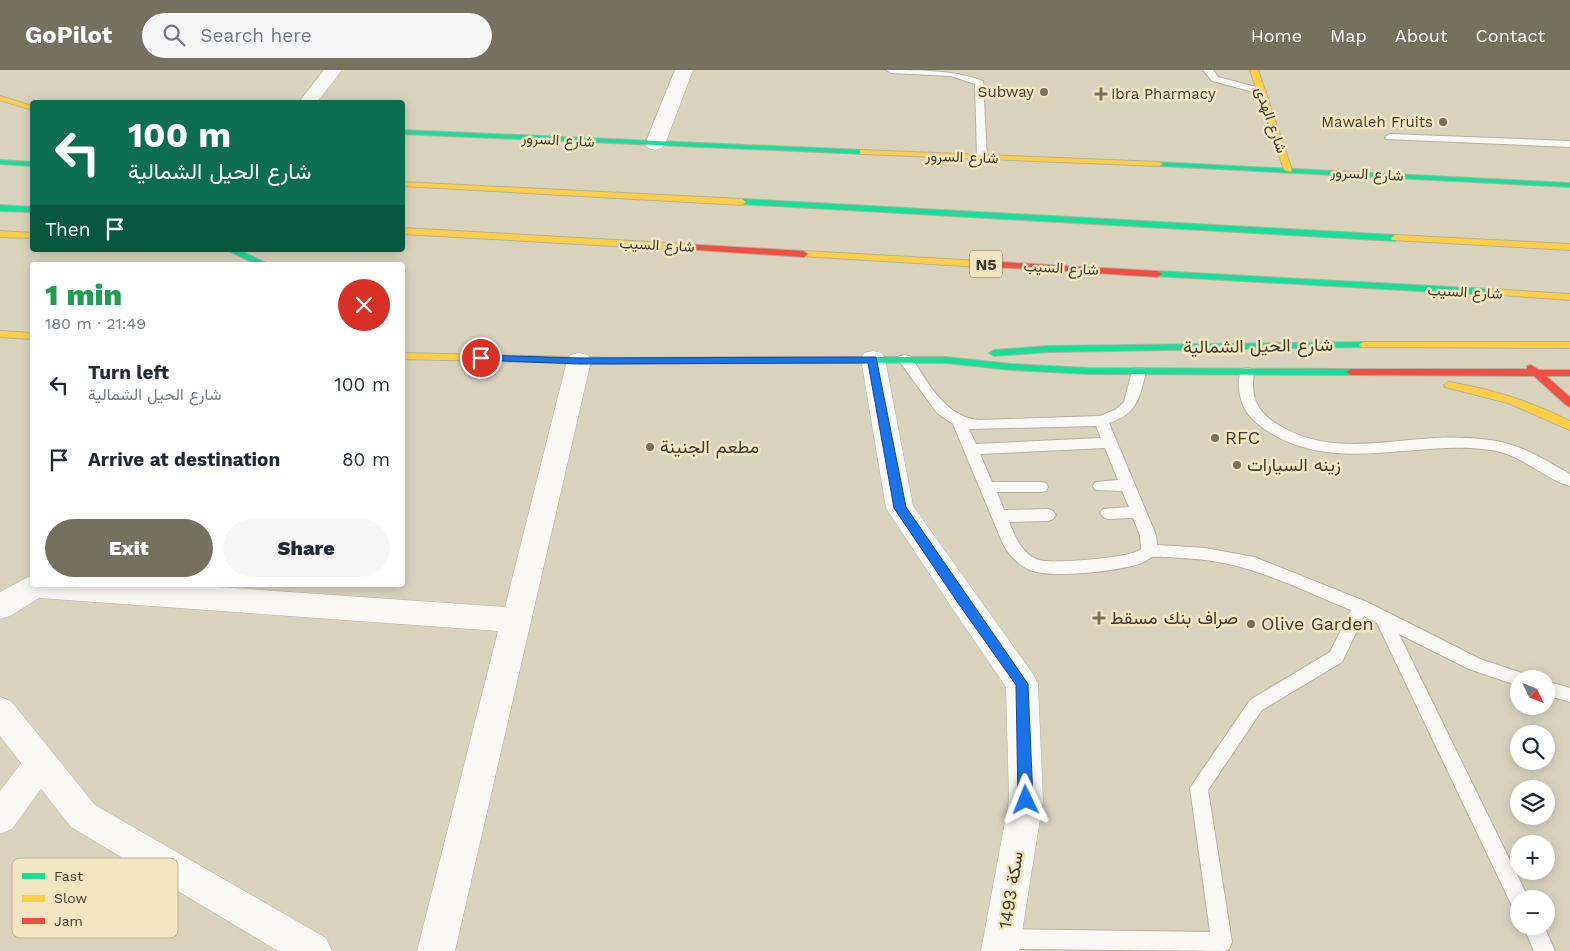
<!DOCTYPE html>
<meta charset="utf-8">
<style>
:root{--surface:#fff;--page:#f6f6f7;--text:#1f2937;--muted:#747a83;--accent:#76705f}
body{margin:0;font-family:"Work Sans",Vazirmatn,sans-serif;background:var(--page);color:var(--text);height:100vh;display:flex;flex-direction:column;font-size:19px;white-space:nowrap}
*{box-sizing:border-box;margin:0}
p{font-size:16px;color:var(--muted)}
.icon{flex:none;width:28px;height:28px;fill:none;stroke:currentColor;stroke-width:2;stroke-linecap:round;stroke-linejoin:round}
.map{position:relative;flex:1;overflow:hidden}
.drawer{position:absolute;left:30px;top:192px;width:375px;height:325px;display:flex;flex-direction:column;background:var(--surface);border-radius:5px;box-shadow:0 2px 12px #0003}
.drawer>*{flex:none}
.guide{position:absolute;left:30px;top:30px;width:375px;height:152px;border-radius:5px;box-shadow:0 2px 12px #0003;background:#0b6e4f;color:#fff;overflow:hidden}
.needle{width:32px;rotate:133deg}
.buttons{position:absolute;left:1510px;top:600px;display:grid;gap:10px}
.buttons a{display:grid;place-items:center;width:45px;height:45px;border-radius:50%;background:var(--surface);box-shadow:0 2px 12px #0003;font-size:25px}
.pin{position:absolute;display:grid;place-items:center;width:42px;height:42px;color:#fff;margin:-21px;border:2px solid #fff;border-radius:50%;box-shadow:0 1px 5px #0007}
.me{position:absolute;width:55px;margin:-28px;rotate:358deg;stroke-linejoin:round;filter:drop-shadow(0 0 4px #0008)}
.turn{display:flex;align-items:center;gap:18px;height:105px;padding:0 15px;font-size:22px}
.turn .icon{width:65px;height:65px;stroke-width:2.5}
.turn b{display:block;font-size:35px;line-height:42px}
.then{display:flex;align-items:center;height:48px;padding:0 15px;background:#0003;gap:10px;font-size:19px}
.round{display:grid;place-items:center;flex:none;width:52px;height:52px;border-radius:26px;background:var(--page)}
.head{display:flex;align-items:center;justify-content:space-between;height:85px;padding:0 15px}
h1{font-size:30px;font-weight:800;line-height:38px;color:#1e9e55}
.action{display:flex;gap:10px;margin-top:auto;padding:10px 15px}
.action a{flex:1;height:58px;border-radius:30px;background:var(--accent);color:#fff;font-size:20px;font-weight:800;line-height:58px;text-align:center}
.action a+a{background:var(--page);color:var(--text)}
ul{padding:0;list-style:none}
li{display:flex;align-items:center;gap:15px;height:75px;padding:0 15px}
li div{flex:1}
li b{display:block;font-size:19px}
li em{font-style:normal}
header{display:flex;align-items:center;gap:30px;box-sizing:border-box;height:70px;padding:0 25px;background:var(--accent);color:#fff}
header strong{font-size:24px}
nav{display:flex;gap:28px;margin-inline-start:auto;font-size:18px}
.search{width:350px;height:45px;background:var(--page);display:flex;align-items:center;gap:12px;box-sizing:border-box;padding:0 18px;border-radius:28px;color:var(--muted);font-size:19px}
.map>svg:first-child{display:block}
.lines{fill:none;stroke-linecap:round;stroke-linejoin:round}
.lane-casing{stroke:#b5b09f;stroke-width:2}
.street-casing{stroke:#b5b09f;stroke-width:1}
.fast-casing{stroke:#b5b09f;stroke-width:2}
.slow-casing{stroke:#b5b09f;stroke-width:2}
.jam-casing{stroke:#b5b09f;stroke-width:2}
.lane{fill:#f9f8f5;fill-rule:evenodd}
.street{fill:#f9f8f5;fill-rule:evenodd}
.fast{fill:#16e098;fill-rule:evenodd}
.slow{fill:#ffcf43;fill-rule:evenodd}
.jam{fill:#f24e42;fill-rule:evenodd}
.route{fill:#1a73e8;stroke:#114b97}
.poi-dot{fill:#76705f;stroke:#f1e6c0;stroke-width:2}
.labels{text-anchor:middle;stroke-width:5;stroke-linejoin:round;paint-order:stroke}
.far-poi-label{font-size:15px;fill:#403b2c;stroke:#f1e6c0;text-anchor:end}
.far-street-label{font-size:15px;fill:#403b2c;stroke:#f1e6c0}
.shield{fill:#f1e6c0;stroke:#756e58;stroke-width:1}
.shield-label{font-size:16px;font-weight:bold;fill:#403b2c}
.street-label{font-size:18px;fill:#403b2c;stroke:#f1e6c0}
.poi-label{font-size:18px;fill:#403b2c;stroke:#f1e6c0;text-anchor:start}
.key{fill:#f1e6c0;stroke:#bcb394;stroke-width:1}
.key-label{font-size:14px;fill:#403b2c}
</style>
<header>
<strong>GoPilot</strong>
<div class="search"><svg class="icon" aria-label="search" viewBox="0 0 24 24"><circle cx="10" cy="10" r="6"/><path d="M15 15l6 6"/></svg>Search here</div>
<nav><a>Home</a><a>Map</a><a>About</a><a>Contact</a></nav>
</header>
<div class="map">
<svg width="1570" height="881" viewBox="0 0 1570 881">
<rect width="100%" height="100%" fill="#d9d3be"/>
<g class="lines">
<defs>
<path id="lane" d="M 886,0 C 918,0 955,0 983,11 L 987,88 L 986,90 L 978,90 L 977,88 L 975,14 L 951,6 L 891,3 Z
M 1203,0 L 1213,0 L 1218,7 L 1264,19 L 1266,21 L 1261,24 L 1212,11 Z
M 1390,64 L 1570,71 L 1570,77 L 1386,69 L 1385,67 Z
M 905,285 L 910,286 C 928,311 944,347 979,350 L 1100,346 L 1115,340 L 1124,332 L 1132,301 L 1134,298 L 1144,298 L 1146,301 C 1140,328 1137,344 1109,353 L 1156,465 L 1157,475 L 1205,478 L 1254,487 L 1367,532 L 1480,589 L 1525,604 L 1527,609 L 1519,609 L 1519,616 L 1469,599 L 1399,564 L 1529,829 L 1519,829 L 1519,839 L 1512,836 L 1377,553 L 1364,546 L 1342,592 L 1262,640 L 1208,720 L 1232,872 L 1229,879 L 1225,881 L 1004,879 L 997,876 L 994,869 L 997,862 L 1004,859 L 1210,862 L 1190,718 L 1250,630 L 1330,582 L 1351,540 C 1304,521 1257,496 1205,490 C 1198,489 1156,486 1152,487 C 1148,489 1144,493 1139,494 C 1116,501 1052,509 1030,500 C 1018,495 1009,485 1003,474 L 953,354 L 937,343 L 900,292 L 898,289 L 900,286 ZM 1096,356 L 1101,368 L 976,374 L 969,359 ZM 1105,378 L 1118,410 L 1095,412 L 1093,416 L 1095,420 L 1122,421 L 1129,437 L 1103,439 L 1100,443 L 1103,447 L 1108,449 L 1133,448 L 1140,465 L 1141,479 C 1133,488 1052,494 1039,490 C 1022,485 1015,466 1009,452 L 1048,451 L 1053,449 L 1056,445 L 1053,441 L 1048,439 L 1004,440 L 997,422 L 1041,422 L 1046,421 L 1048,417 L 1046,413 L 1041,412 L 992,412 L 980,384 Z
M 1247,298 L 1252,299 L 1254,302 C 1250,327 1257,343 1280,356 C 1330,385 1381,371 1436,368 C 1454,367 1472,368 1490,370 C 1519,373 1545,390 1570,404 L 1570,416 C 1542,408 1521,384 1491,380 C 1418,369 1340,404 1272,364 C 1261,357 1251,350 1245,339 C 1239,328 1236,310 1242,299 Z
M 1546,611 L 1570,618 L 1570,632 L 1546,625 Z
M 1523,856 L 1544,856 L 1555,881 L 1534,881 Z"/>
<path id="street" d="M 324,0 L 342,0 L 317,32 L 299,32 Z
M 675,0 L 693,0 L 665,74 L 662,78 L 655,80 L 648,78 L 645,74 Z
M 873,281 L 882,283 L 885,289 L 913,436 L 1033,604 L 1038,614 L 1043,730 L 1019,881 L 981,881 L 1009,730 L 1006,617 L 952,538 L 886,438 L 861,289 L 864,283 Z
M 579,283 L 588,285 L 591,291 L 455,881 L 417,881 L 498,561 L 39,528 L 10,546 L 0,549 L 0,522 L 32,505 L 32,515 L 190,515 L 505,537 L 567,291 L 570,285 Z
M 0,627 L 11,631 L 95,735 L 326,868 L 332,881 L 278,881 L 71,757 L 41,719 L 12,759 L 0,764 L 0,721 L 21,693 L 0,666 Z"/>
<path id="fast" d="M 402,60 L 863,80 L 867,82 L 863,84 L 402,64 Z
M 0,90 L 32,92 L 32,96 L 0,94 Z
M 1156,92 L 1570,113 L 1570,117 L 1159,96 L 1156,96 Z
M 742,129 L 1395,165 L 1399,168 L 1395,171 L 739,134 L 739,130 Z
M 0,135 L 32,137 L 32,142 L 0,141 Z
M 227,180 L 239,180 L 270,195 L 258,195 Z
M 1157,201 L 1489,219 L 1494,222 L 1489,225 L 1154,206 L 1154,202 Z
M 1364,272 L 1367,273 L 1369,275 L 1367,277 L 1049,282 L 994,286 L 989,283 L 994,280 L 1049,276 Z
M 778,287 L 946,287 L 1011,294 L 1088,298 L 1351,299 L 1356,302 L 1351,305 L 1088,304 L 1011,300 L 946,293 L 775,292 L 773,290 L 775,288 Z"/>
<path id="slow" d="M 1250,0 L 1258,0 L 1292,100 L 1291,102 L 1284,100 Z
M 0,26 L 32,36 L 32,40 L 0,30 Z
M 860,80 L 1159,92 L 1163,94 L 1159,96 L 863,84 L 860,84 Z
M 402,112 L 742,129 L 746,132 L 742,135 L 402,116 Z
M 402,158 L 685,174 L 689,177 L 685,180 L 402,164 Z
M 0,161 L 32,163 L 32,168 L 0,167 Z
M 1395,165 L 1570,174 L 1570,180 L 1392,170 L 1391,168 Z
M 804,181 L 981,191 L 985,194 L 981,197 L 801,186 L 800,184 Z
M 1489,219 L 1570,224 L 1570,230 L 1486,224 L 1486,220 Z
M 0,261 L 32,263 L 32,269 L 0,267 Z
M 1364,272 L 1570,272 L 1570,278 L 1361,277 L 1359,275 L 1361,273 Z
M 402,283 L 622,288 L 627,291 L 622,294 L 402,289 Z
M 1449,312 C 1491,319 1532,332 1570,351 L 1570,360 L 1508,333 L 1445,317 L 1444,315 Z"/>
<path id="jam" d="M 685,174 L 804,181 L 808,184 L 804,187 L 682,179 L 681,177 Z
M 981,191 L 1157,201 L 1162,204 L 1157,207 L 978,196 L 977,194 Z
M 778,287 L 781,288 L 783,290 L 781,292 L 622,294 L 617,291 L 622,288 Z
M 1531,295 L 1539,300 L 1570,300 L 1570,306 L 1546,306 L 1570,327 L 1570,337 L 1566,335 L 1534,306 L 1351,305 L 1346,302 L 1351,299 L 1527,299 L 1527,296 Z"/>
</defs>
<!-- lane casing -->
<use href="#lane" class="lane-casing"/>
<!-- street casing -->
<use href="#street" class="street-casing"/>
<!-- fast casing -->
<use href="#fast" class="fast-casing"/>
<!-- slow casing -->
<use href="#slow" class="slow-casing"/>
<!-- jam casing -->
<use href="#jam" class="jam-casing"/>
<!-- lane -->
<use href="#lane" class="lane"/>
<!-- street -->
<use href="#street" class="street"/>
<!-- fast -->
<use href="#fast" class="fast"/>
<!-- slow -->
<use href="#slow" class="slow"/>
<!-- jam -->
<use href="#jam" class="jam"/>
</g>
<!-- route -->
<path class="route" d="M 481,285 L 579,288 L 876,287 L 906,437 L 1028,614 L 1033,730 L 1030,735 L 1026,737 L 1021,735 L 1018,730 L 1016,615 L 958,533 L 894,438 L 868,293 L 579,294 L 477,290 L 477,286 Z"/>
<!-- markers -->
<g class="poi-dot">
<circle cx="1044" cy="22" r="5"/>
<path d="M1098.5 16.5h5v5h5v5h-5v5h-5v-5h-5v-5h5z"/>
<circle cx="1443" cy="52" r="5"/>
<circle cx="1215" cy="368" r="5"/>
<circle cx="650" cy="377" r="5"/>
<circle cx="1237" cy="395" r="5"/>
<path d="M1096.5 540.5h5v5h5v5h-5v5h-5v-5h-5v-5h5z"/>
<circle cx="1251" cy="554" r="5"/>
</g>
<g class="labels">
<!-- far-poi labels -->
<g class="far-poi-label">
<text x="1034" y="27">Subway</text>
<text x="1111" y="29" text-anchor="start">Ibra Pharmacy</text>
<text x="1433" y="57">Mawaleh Fruits</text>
</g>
<!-- far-street labels -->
<g class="far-street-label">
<text transform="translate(1271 50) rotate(71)" y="5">شارع الهدى</text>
<text transform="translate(558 70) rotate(3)" y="5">شارع السرور</text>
<text transform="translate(962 87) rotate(2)" y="5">شارع السرور</text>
<text transform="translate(1367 104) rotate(3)" y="5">شارع السرور</text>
<text transform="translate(657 175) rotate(3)" y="5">شارع السيب</text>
<text transform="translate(1061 198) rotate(3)" y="5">شارع السيب</text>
<text transform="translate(1465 222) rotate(3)" y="5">شارع السيب</text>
</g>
<!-- shield labels -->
<rect class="shield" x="970" y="180.5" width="32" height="27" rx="4"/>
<g class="shield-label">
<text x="986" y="200">N5</text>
</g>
<!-- street labels -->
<g class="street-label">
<text transform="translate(1258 276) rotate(-1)" y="6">شارع الحيل الشمالية</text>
<text transform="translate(1011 820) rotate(-81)" y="6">سكة 1493</text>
</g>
<!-- poi labels -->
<g class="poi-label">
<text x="1225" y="374">RFC</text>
<text x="660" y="383">مطعم الجنينة</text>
<text x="1247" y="401">زينه السيارات</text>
<text x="1110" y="554">صراف بنك مسقط</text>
<text x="1261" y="560">Olive Garden</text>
</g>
</g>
<!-- legend -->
<rect x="12" y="788" width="166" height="80" rx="8" class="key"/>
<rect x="22" y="803" width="23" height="6" fill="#16e098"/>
<rect x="22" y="825" width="23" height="7" fill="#ffcf43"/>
<rect x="22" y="848" width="23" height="6" fill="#f24e42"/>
<g class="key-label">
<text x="54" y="811">Fast</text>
<text x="54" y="833">Slow</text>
<text x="54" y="856">Jam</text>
</g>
</svg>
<div class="buttons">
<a><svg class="needle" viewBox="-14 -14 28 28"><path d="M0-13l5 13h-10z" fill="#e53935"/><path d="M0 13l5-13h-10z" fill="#747a83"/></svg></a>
<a><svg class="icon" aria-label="search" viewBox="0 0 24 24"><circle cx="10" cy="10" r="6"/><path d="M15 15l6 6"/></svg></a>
<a><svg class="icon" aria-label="layers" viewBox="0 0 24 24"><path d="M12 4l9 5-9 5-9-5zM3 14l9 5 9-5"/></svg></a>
<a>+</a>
<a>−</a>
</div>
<div class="pin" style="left:481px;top:288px;background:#d93025"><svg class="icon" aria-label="arrive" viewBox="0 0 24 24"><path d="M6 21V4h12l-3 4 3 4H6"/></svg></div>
<svg class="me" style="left:1026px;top:730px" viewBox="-20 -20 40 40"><path d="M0-17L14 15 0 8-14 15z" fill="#1a73e8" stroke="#fff" stroke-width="4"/></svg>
<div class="guide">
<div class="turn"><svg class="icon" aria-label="left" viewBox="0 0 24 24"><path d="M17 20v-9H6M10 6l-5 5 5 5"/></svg><div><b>100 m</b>شارع الحيل الشمالية</div></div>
<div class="then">Then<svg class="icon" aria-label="arrive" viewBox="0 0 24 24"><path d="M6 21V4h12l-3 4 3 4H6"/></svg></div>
</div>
<section class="drawer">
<div class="head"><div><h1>1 min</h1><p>180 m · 21:49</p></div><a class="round" style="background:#d93025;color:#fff"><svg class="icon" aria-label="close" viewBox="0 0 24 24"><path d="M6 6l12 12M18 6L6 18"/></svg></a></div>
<ul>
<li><svg class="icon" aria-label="left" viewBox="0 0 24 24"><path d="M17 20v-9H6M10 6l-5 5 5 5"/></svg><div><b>Turn left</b><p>شارع الحيل الشمالية</p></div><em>100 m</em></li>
<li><svg class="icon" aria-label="arrive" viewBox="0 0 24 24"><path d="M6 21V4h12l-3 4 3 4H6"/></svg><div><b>Arrive at destination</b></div><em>80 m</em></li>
</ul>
<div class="action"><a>Exit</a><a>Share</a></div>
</section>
</div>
